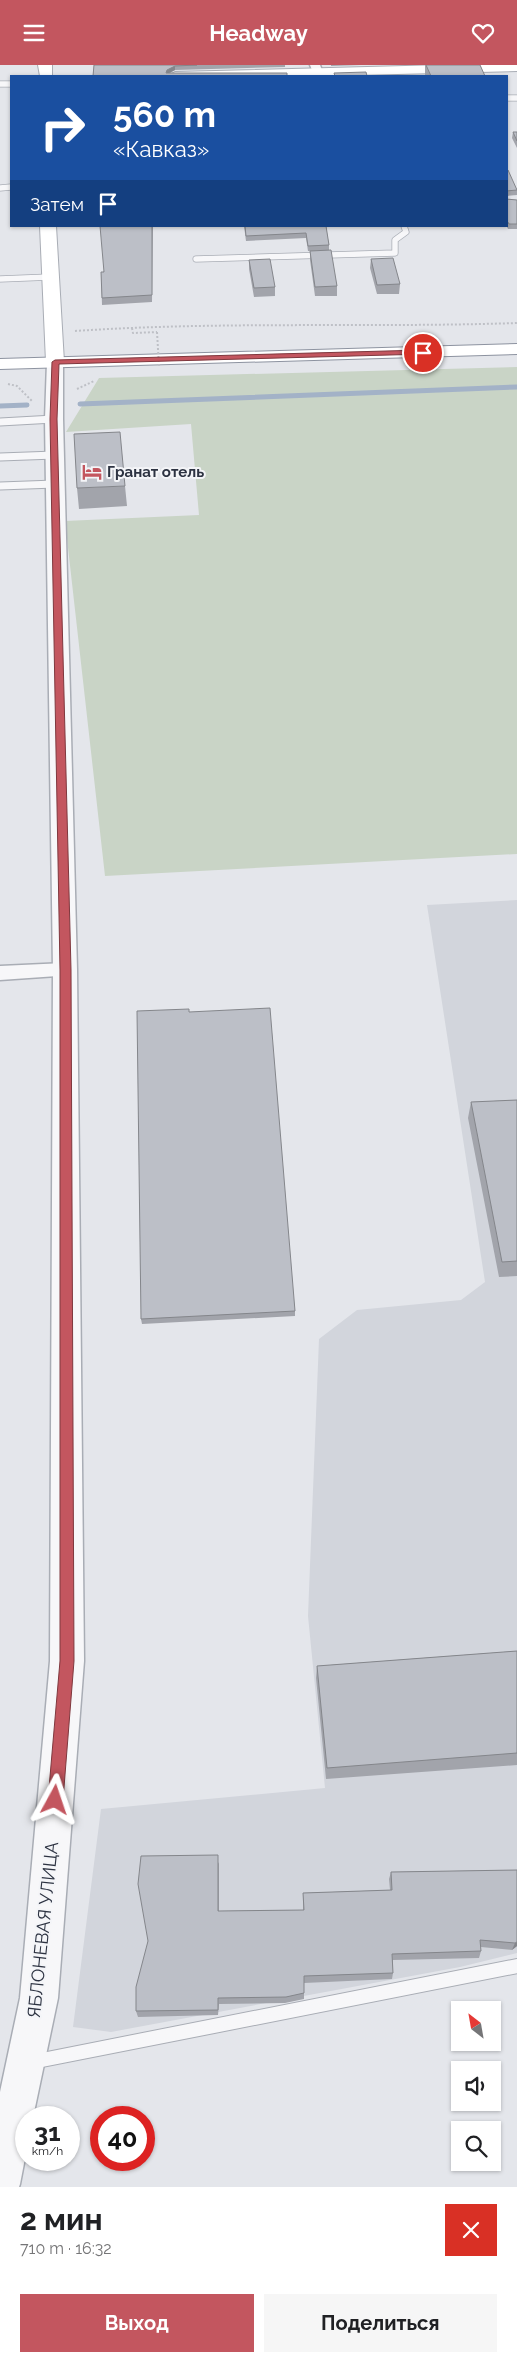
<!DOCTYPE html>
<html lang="ru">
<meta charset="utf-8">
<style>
:root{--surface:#fff;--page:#f6f6f6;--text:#202124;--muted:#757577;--accent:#c3565f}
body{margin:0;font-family:Raleway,sans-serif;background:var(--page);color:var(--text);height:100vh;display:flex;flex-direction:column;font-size:19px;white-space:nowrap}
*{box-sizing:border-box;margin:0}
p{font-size:16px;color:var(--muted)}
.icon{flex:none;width:28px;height:28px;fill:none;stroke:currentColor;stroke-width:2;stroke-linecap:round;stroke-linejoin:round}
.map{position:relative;height:2122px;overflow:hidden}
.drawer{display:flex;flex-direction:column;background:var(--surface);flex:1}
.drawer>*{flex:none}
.top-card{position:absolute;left:10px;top:10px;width:498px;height:152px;border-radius:0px;box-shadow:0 1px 4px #0004;background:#1a4fa0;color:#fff;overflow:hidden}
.needle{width:32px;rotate:329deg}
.tools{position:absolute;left:451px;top:1936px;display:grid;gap:10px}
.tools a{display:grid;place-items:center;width:50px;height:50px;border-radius:0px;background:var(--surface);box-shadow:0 1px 4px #0004;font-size:25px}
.speed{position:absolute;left:15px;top:2041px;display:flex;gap:10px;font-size:25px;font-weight:700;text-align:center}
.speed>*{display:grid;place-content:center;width:65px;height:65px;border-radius:50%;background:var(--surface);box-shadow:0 1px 4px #0004;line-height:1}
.speed small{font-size:12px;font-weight:400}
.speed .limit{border:8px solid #d22;background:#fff;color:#111}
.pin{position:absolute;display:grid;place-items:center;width:42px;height:42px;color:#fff;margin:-21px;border:2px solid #fff;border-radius:50%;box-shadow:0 1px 5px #0007}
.me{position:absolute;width:55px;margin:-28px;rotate:5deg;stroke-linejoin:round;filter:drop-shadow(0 0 4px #0008)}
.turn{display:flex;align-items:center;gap:18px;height:105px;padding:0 20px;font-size:22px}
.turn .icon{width:65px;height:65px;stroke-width:2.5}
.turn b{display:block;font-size:35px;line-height:42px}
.then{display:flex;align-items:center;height:48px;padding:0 20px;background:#0003;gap:10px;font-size:19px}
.round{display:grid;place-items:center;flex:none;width:52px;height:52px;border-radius:0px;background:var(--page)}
.summary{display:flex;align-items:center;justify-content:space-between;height:85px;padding:0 20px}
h1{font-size:30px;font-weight:700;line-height:38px}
.action{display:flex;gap:10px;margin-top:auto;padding:10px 20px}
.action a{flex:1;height:58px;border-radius:0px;background:var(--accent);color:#fff;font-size:20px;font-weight:700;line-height:58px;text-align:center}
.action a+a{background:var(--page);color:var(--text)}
header{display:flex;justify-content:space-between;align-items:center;height:65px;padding:0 20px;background:var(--accent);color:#fff;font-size:22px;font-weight:700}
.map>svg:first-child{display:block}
.built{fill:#d2d5dc}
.green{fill:#c9d4c6}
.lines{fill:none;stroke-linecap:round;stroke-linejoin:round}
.stream{stroke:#a3b2c7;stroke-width:5}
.service-far2-casing{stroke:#a9adb5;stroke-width:7}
.service-far1-casing{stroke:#a9adb5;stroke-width:9}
.service-casing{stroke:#a9adb5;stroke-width:16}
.minor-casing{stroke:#a9adb5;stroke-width:3}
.tertiary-casing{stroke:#a9adb5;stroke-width:3}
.secondary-casing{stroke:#a9adb5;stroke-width:2}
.trunk-casing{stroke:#8d93a0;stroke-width:2}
.path{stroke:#bec0c6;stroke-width:2;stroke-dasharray:2 2;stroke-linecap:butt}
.service-far2{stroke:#f7f7f9;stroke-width:5.5}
.service-far1{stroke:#f7f7f9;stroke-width:7}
.service{stroke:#f7f7f9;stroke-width:14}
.minor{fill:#f7f7f9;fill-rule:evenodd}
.tertiary{fill:#f7f7f9;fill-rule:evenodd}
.secondary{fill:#fff;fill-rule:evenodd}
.trunk{fill:#fff;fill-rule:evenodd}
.path-bridge{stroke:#bec0c6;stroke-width:2;stroke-dasharray:2 2;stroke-linecap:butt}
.wall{fill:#a2a4ab}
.shaded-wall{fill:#84868b}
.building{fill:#bcbfc7;stroke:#84868b}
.route{fill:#c3565f;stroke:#7f383e}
.labels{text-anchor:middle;stroke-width:4;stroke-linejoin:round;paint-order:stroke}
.far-poi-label{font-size:15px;font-weight:bold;fill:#2d3342;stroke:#f4f5f8;text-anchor:start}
.street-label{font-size:18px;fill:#2d3342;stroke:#f4f5f8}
</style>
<header><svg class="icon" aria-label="menu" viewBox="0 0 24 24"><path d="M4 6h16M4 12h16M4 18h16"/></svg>Headway<svg class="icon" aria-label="heart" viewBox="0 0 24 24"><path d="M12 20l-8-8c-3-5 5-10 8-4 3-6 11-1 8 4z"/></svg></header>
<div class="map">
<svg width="517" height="2122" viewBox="0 0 517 2122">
<rect width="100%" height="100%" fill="#e4e6eb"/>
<!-- built -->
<path class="built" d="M 517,835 L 517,1888 L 460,1902 L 111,1967 L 73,1962 L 101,1744 L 325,1723 L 308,1551 L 319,1274 L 357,1245 L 461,1235 L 485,1217 L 427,840 Z"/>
<!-- green -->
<path class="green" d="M 517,302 L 517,789 L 105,811 L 65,456 L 199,450 L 191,359 L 66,367 L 99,313 Z"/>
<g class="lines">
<!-- stream -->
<path class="stream" d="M 80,339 L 517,322
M 0,341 L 27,340"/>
<defs>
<path id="service-far2" d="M 0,19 L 11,19
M 506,33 L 517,33
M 0,123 L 11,122
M 196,194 L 395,188 L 395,175 L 406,167 L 404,161
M 0,214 L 50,212"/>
<path id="service-far1" d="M 0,357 L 54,354
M 0,392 L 55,390
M 0,421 L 55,419"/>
<path id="service" d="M 32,1997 L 517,1901"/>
<path id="minor" d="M 310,0 L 320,0 L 323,8 L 322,10 L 314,10 Z
M 65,898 L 72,900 L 75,905 L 72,910 L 0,915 L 0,901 Z"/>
<path id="tertiary" d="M 55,292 L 61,294 L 63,297 L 63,354 L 77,905 L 84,1596 L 58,1933 L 33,2052 L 26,2052 L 26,2088 L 20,2119 L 19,2122 L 0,2122 L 0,2027 L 20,1933 L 50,1596 L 53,905 L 45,354 L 47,297 L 49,294 Z"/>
<path id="secondary" d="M 38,0 L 52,0 L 52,11 L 40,11 Z
M 443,0 L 517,0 L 517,6 L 316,11 L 168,11 L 175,7 Z
M 40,161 L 56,161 L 64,297 L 61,301 L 49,301 L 46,297 Z"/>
<path id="trunk" d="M 517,279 L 517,289 L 0,304 L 0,294 Z"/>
</defs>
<!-- service-far2 casing -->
<use href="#service-far2" class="service-far2-casing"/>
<!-- service-far1 casing -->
<use href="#service-far1" class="service-far1-casing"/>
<!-- service casing -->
<use href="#service" class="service-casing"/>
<!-- minor casing -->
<use href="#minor" class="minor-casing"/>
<!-- tertiary casing -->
<use href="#tertiary" class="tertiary-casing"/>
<!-- secondary casing -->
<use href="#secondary" class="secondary-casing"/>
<!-- trunk casing -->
<use href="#trunk" class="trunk-casing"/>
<!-- path -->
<path class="path" d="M 132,263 L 133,268 L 157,267
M 75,266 C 222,256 370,263 517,258
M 8,319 L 17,321 L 32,336
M 77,324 L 94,316"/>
<!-- service-far2 -->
<use href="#service-far2" class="service-far2"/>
<!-- service-far1 -->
<use href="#service-far1" class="service-far1"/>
<!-- service -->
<use href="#service" class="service"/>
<!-- minor -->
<use href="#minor" class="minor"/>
<!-- tertiary -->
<use href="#tertiary" class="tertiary"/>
<!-- secondary -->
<use href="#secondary" class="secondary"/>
<!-- trunk -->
<use href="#trunk" class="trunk"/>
<!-- path-bridge -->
<path class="path-bridge" d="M 157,267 L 159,301"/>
</g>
<!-- wall -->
<path class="wall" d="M 94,0 L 285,0 L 285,2 L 175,5 L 170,8 L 93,11 Z
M 331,0 L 361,0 L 331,1 Z
M 425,0 L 480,0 L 485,11 L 425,11 Z
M 513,67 L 517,67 L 517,83 L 512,73 Z
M 506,105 L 517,125 L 517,130 L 506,131 Z
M 506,134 L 517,135 L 517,164 L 508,164 L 506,160 Z
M 153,161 L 152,237 L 102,240 L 101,207 L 103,207 Z
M 244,161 L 326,161 L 329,180 L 329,185 L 337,221 L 337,231 L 315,231 L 310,195 L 310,186 L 308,186 L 306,173 L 246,176 Z
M 371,194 L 400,219 L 399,229 L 377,229 L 370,203 Z
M 249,195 L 275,222 L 275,231 L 254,232 L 249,204 Z
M 125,421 L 127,441 L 79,444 L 77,423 Z
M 189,947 L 295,1246 L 295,1251 L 142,1259 L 141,1254 Z
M 517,1035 L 517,1211 L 499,1212 L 468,1053 L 471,1037 Z
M 517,1586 L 517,1700 L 326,1714 L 316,1613 L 317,1601 Z
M 219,1797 L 219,1846 L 303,1845 L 303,1828 L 390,1825 L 389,1814 L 391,1807 L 517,1805 L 517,1881 L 512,1885 L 481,1882 L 481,1886 L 479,1893 L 393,1895 L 393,1908 L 392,1914 L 304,1918 L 304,1934 L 285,1938 L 219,1939 L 218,1950 L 138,1952 L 136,1946 Z"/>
<!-- shaded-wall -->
<path class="shaded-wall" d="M 175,1 L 175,5 L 167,9 L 167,5 Z
M 517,1877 L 517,1881 L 512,1885 L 515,1878 Z"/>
<!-- building -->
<path class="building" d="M 94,0 L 197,0 L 175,1 L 167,5 L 166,8 L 287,8 L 287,11 L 93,11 Z
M 426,0 L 480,0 L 485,11 L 431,11 Z
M 366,7 L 367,11 L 335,11 L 334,8 Z
M 513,67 L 517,67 L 517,76 Z
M 506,105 L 508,105 L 517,125 L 506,126 Z
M 506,134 L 517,135 L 517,159 L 509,159 L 506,154 Z
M 100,161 L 152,161 L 152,230 L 102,233 L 101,207 L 104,207 Z
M 245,161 L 326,161 L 329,180 L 308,181 L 306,168 L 246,171 Z
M 331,185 L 337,221 L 315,222 L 310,186 Z
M 393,193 L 400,219 L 377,220 L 371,194 Z
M 270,194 L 275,222 L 254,223 L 249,195 Z
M 120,367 L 125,421 L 77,423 L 74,369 Z
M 270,943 L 295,1246 L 141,1254 L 137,946 L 189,944 L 189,947 Z
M 517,1035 L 517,1196 L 502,1197 L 471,1037 Z
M 517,1586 L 517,1688 L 327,1703 L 317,1601 Z
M 218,1790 L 218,1846 L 304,1845 L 303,1828 L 392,1825 L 391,1807 L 517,1805 L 517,1877 L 515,1878 L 480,1875 L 481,1886 L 392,1889 L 393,1908 L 304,1911 L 304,1928 L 286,1932 L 218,1933 L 218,1945 L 136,1946 L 136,1922 L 148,1876 L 138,1819 L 141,1791 Z"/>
<!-- route -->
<path class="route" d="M 423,285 L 427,288 L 426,289 L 59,299 L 57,354 L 71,905 L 74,1596 L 63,1735 L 61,1740 L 55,1742 L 50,1740 L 48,1735 L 60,1596 L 60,905 L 50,354 L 52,297 L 55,295 Z"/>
<!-- icons -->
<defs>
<symbol id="hotel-bare" viewBox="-9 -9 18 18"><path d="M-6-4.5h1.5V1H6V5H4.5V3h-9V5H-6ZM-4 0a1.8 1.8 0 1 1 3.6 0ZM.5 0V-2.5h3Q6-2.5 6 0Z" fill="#c3565f" stroke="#f4f5f8" stroke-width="2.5" paint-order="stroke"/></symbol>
</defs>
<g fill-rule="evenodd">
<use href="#hotel-bare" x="78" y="393" width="28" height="28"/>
</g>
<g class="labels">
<!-- far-poi labels -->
<g class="far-poi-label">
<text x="107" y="412">Гранат отель</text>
</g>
<!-- street labels -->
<g class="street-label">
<text transform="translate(43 1865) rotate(-84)" y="6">ЯБЛОНЕВАЯ УЛИЦА</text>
</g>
</g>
</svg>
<div class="tools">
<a><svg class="needle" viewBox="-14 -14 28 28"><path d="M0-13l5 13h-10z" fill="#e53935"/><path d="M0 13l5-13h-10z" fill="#757577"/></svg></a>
<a><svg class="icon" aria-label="sound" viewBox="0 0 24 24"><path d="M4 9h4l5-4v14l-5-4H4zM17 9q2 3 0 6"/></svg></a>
<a><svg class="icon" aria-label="search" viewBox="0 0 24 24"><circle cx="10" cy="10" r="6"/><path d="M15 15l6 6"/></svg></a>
</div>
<div class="speed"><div>31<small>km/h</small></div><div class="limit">40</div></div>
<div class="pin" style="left:423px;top:288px;background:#d93025"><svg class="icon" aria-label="arrive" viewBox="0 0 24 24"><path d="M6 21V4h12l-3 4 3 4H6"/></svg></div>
<svg class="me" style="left:55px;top:1735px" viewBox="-20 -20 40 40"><path d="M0-17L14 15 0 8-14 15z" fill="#c3565f" stroke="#fff" stroke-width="4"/></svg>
<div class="top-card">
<div class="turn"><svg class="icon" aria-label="right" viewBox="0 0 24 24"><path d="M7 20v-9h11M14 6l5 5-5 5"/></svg><div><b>560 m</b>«Кавказ»</div></div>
<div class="then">Затем<svg class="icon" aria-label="arrive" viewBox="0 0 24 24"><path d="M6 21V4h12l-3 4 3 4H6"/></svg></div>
</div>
</div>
<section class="drawer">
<div class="summary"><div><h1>2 мин</h1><p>710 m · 16:32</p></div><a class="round" style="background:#d93025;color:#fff"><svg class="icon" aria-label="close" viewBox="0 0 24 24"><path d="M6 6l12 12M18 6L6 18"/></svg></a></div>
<div class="action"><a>Выход</a><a>Поделиться</a></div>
</section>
